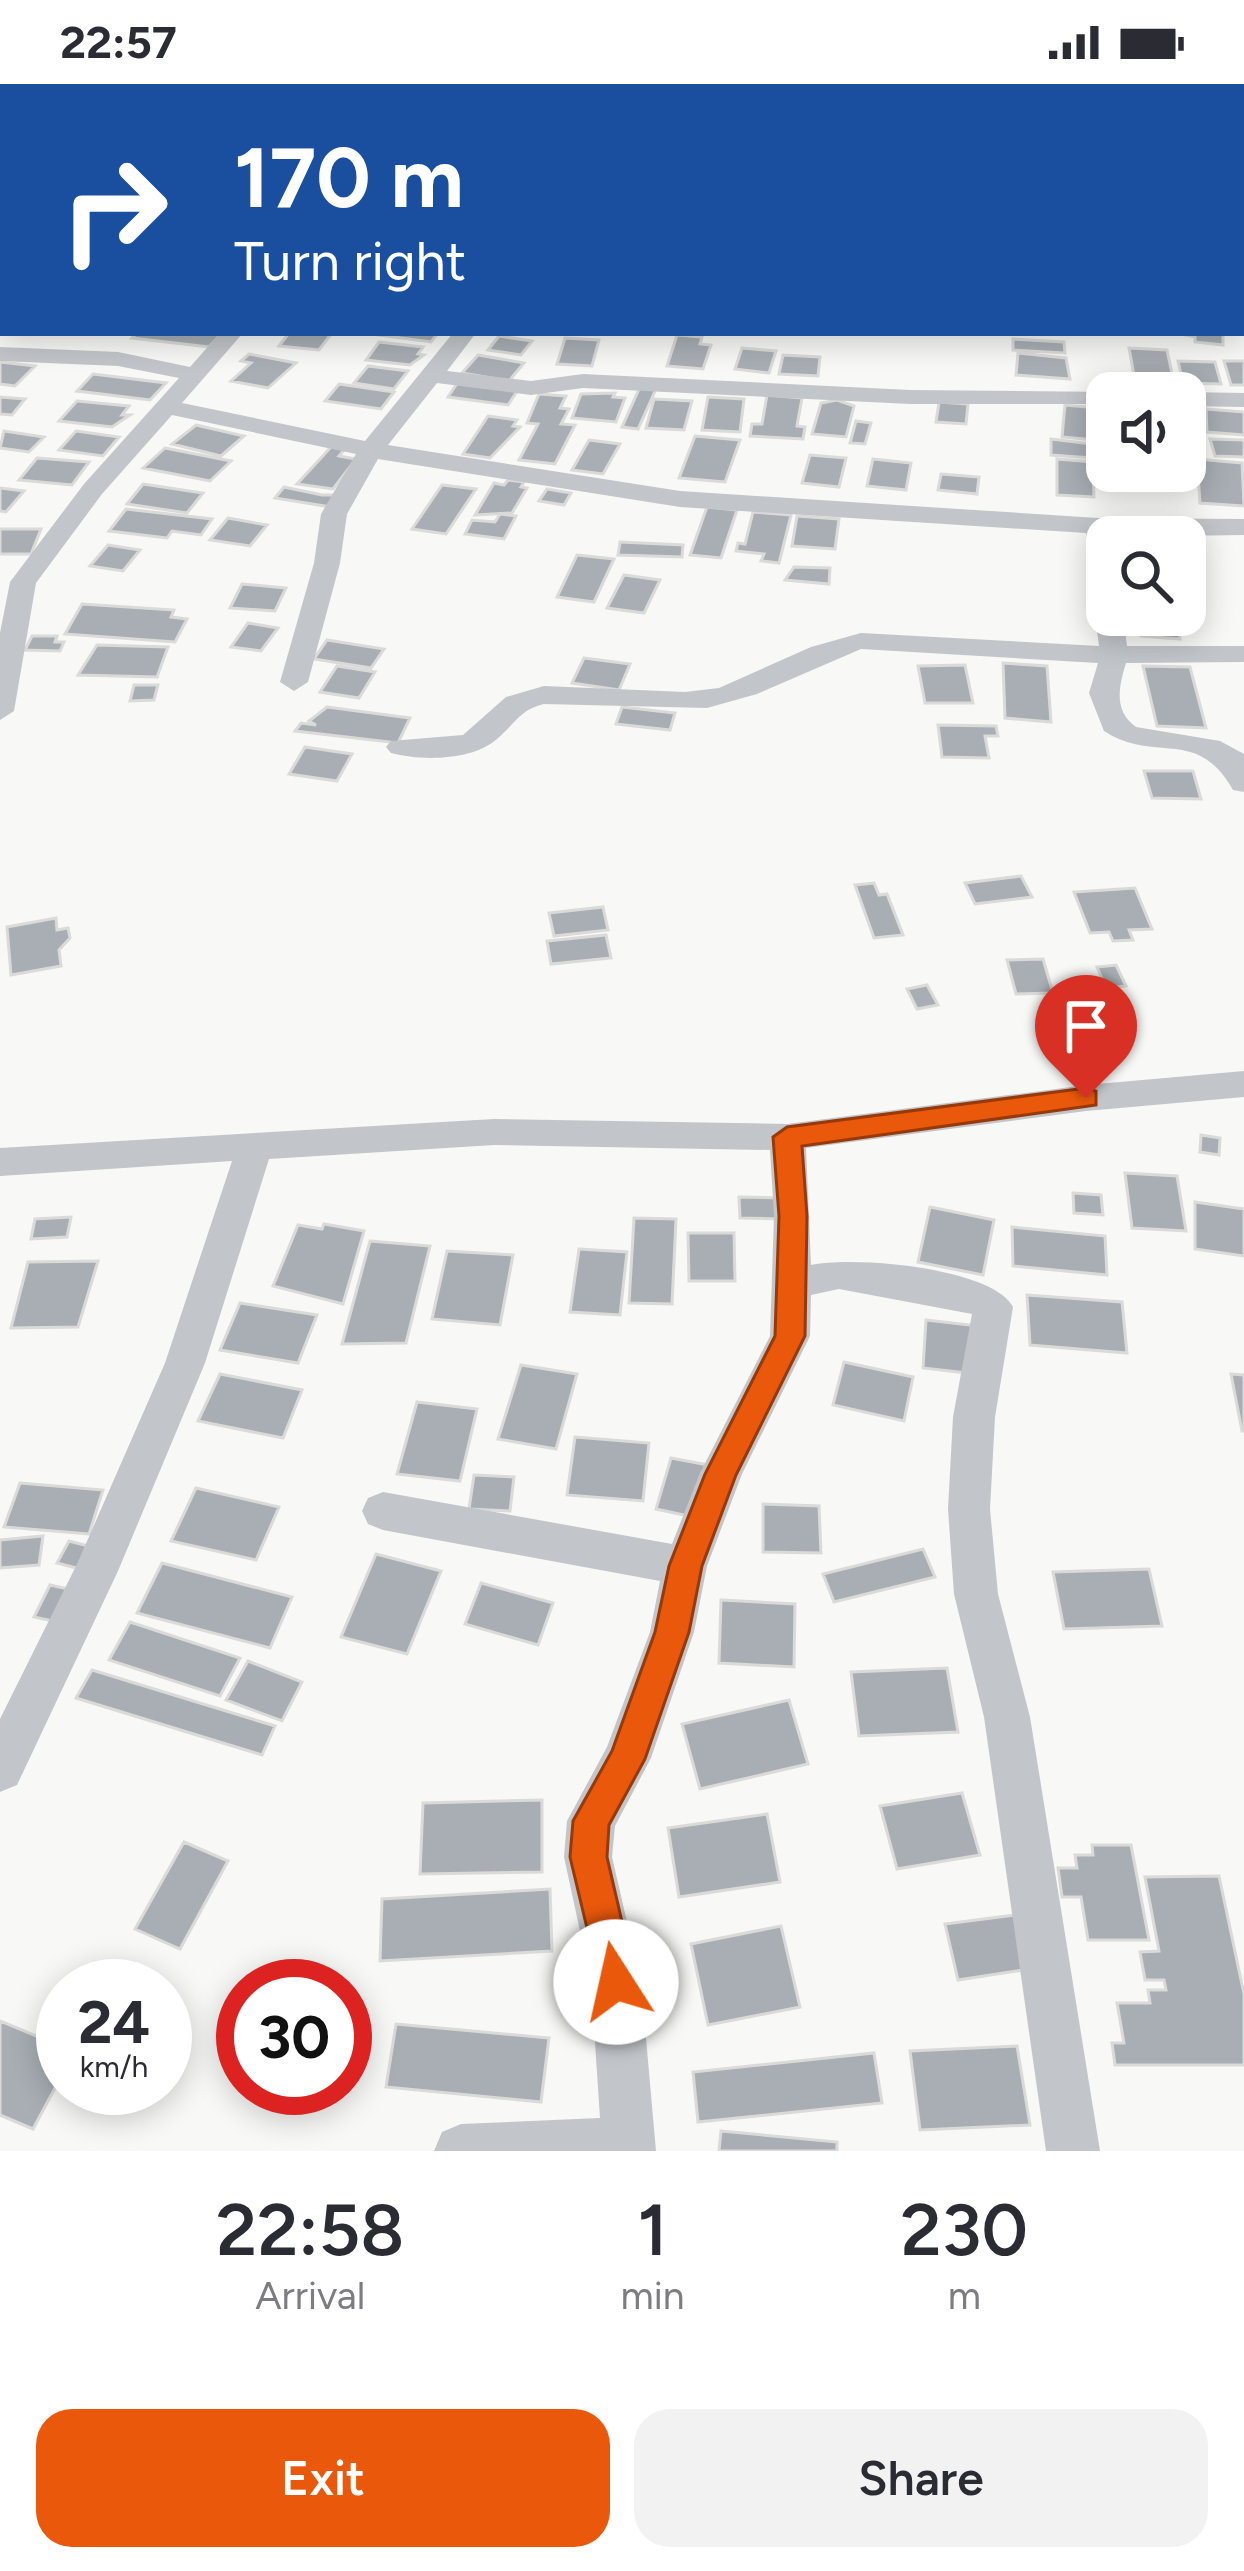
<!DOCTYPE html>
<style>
:root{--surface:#fff;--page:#f2f2f3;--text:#2b2b33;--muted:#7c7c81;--accent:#ea580c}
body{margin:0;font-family:Figtree,sans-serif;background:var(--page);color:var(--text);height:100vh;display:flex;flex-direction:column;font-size:45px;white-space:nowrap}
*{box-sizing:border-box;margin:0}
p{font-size:39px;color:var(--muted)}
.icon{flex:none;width:66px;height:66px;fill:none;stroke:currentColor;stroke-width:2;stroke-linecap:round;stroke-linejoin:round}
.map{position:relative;height:2067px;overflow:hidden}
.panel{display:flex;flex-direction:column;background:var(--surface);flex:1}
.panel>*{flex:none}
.banner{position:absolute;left:0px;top:0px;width:1245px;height:252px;box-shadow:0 6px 30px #0003;background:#1a4fa0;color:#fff;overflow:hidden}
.controls{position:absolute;left:1086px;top:288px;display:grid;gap:24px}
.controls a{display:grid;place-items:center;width:120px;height:120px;border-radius:24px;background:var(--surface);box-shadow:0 6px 30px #0003;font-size:60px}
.speed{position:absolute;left:36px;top:1875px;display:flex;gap:24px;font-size:60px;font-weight:700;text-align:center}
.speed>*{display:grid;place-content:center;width:156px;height:156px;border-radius:50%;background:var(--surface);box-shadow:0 6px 30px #0003;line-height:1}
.speed small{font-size:30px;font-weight:400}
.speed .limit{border:18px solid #d22;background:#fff;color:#111}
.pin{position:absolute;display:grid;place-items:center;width:102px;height:102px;color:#fff;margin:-123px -51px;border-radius:50% 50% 50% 0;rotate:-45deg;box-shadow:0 0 12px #0007}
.pin .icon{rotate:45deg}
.me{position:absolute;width:132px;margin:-66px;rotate:350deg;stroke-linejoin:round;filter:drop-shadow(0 0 9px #0008)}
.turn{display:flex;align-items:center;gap:42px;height:252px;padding:0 36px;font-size:54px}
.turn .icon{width:156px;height:156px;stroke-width:2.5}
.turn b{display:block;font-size:84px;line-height:102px}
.eta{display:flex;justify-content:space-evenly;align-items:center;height:204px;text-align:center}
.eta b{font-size:72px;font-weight:600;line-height:84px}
.primary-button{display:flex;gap:24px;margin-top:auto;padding:24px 36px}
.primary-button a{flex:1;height:138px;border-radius:36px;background:var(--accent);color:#fff;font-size:48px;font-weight:600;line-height:138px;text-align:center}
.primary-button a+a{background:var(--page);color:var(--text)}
.status{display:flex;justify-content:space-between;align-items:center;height:84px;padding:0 60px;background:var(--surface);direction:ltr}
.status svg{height:33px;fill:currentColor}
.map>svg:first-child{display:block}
.building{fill:#a8aeb4;stroke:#dadad8;stroke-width:3}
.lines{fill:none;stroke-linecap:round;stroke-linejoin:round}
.minor{fill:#c2c5c9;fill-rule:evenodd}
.route{fill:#ea580c;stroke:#983908;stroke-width:3}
</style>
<div class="status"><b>22:57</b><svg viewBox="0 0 49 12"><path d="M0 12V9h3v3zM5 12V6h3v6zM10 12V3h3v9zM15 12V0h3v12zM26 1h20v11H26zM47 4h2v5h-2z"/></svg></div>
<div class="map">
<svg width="1244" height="2067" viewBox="0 0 1244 2067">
<rect width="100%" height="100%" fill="#f8f8f6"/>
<!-- building -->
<path class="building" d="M 137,249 L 222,249 L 209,263 L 132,254 Z
M 289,249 L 332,249 L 319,266 L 279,262 Z
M 364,249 L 438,249 L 431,258 Z
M 1177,249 L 1223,249 L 1223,261 L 1195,258 L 1195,253 Z
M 677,251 L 702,253 L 700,260 L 711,261 L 703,285 L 667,282 Z
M 499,252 L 532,257 L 521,271 L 488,266 Z
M 565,254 L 599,256 L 592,282 L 557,280 Z
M 1013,255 L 1064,258 L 1065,269 L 1013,266 Z
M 379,258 L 423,263 L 418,270 L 424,271 L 410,281 L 366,276 Z
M 742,264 L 776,267 L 769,289 L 735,285 Z
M 1129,264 L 1167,266 L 1174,299 L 1135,297 Z
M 1018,269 L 1066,274 L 1070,295 L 1016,291 Z
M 249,270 L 296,279 L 268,304 L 231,297 L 251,279 L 241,277 Z
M 478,271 L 524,279 L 509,297 L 462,289 Z
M 783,271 L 820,273 L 818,292 L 779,290 Z
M 1178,277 L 1215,278 L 1221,300 L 1183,299 Z
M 1224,277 L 1244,277 L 1244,301 L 1231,301 Z
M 0,278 L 35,282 L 15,302 L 0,300 Z
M 368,282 L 408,287 L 394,305 L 354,299 Z
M 93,290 L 166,299 L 150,316 L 77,307 Z
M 458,298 L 518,306 L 508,321 L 448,313 Z
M 339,300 L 394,308 L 381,325 L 325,317 Z
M 640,303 L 656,305 L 638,345 L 622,343 Z
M 615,309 L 613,313 L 625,314 L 616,338 L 572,334 L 581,310 Z
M 539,310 L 566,312 L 560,324 L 569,325 L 561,340 L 575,341 L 555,380 L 519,376 L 538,340 L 527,339 Z
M 767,311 L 802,314 L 797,342 L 805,343 L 803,355 L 750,352 L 752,340 L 762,340 Z
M 0,313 L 25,315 L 12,331 L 0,330 Z
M 708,313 L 744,315 L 740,348 L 702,346 Z
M 654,315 L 692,317 L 684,346 L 646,344 Z
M 837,316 L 854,322 L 846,353 L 812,350 L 821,319 Z
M 77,317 L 129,322 L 122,331 L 130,331 L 112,343 L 59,337 Z
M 939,318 L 968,320 L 966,340 L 936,338 Z
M 1065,321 L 1098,324 L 1096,356 L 1062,353 Z
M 1206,325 L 1244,328 L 1244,351 L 1207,348 Z
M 488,332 L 517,336 L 513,342 L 520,343 L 490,374 L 463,370 Z
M 856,337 L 871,339 L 865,360 L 850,359 Z
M 196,341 L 244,352 L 221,372 L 172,360 Z
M 4,347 L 44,353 L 29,368 L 0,364 Z
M 76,347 L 119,353 L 103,372 L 59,366 Z
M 695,352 L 740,356 L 725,398 L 679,394 Z
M 1051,355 L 1100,361 L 1100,369 L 1092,369 L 1092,374 L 1051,371 Z
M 1210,355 L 1244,356 L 1244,373 L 1215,372 Z
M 589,356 L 620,360 L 603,390 L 572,386 Z
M 331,363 L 345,365 L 339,372 L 356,375 L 333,405 L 297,400 Z
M 165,364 L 231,377 L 210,397 L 143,384 Z
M 810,371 L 846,374 L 839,403 L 802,399 Z
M 37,374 L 89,378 L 72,401 L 19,396 Z
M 873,375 L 911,379 L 906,406 L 867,402 Z
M 1057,375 L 1093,378 L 1094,413 L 1057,411 Z
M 1197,375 L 1242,379 L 1244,422 L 1200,419 Z
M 941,390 L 979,393 L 977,410 L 938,406 Z
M 508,396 L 524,398 L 521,403 L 527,404 L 512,429 L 475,431 L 494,399 L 504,401 Z
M 143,400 L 203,409 L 187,429 L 127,420 Z
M 442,401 L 476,405 L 446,450 L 412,445 Z
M 284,403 L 322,411 L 339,411 L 331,423 L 275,414 Z
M 0,404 L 24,407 L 6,428 L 0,427 Z
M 547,405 L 571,409 L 564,421 L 539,417 Z
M 707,423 L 737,426 L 721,474 L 690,471 Z
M 126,425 L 212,435 L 201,451 L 172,447 L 167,454 L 109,447 Z
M 753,428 L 791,431 L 779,479 L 761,477 L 764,470 L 736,467 L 738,459 L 745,460 Z
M 500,430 L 516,432 L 504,455 L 465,450 L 472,436 L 495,438 Z
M 797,432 L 839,435 L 835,465 L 792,462 Z
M 228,434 L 267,441 L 250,462 L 210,456 Z
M 0,445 L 41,445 L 31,470 L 0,470 Z
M 620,458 L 683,461 L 682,473 L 618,471 Z
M 108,461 L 140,466 L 123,487 L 90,482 Z
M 577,471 L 614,475 L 594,518 L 557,513 Z
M 794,483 L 830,484 L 829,500 L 785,496 Z
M 624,491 L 660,496 L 644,529 L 607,524 Z
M 242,500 L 286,504 L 275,527 L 230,524 Z
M 82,520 L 174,526 L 171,533 L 187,535 L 175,558 L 65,550 Z
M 1131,531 L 1178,531 L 1180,555 L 1141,552 L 1140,539 L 1132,538 Z
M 248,539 L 278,544 L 261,567 L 231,563 Z
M 32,552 L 57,552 L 55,558 L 64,558 L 60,567 L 25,566 Z
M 327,556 L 384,565 L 371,584 L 314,575 Z
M 97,561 L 168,563 L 157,593 L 78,591 Z
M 584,574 L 630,580 L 619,606 L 572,599 Z
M 1003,579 L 1047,582 L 1051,638 L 1005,634 Z
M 965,581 L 973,619 L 925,619 L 918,582 Z
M 337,582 L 375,588 L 359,614 L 320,608 Z
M 1143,582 L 1190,583 L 1206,644 L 1157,642 Z
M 134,601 L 158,601 L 154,616 L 130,617 Z
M 327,623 L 410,634 L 398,659 L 295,647 L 301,639 L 316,641 L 309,637 Z
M 622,623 L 675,629 L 670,646 L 616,640 Z
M 938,641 L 996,642 L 998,652 L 985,652 L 989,674 L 942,673 Z
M 305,663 L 352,670 L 337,697 L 289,690 Z
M 1144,687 L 1193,687 L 1201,715 L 1152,714 Z
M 1021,792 L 1032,813 L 975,820 L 965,799 Z
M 874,799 L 879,811 L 887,810 L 903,851 L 874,854 L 855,801 Z
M 1135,804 L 1152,845 L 1129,846 L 1133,856 L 1113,857 L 1109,848 L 1090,849 L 1074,808 Z
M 603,823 L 608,846 L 554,852 L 549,829 Z
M 56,834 L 57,846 L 68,844 L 70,854 L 59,866 L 61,882 L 11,891 L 7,843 Z
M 606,851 L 611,874 L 551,880 L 547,857 Z
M 1043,875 L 1053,909 L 1016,910 L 1007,876 Z
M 1116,881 L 1126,902 L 1106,904 L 1097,883 Z
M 927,901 L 938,921 L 917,925 L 907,905 Z
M 1201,1051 L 1220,1054 L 1219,1071 L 1200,1068 Z
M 1125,1089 L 1177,1092 L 1186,1147 L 1132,1144 Z
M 1073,1109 L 1101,1111 L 1103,1131 L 1074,1129 Z
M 739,1113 L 782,1114 L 782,1135 L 740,1134 Z
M 1195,1118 L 1244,1125 L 1244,1172 L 1195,1165 Z
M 930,1123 L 994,1136 L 983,1191 L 918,1178 Z
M 71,1133 L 67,1153 L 31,1155 L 35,1135 Z
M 634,1134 L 676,1135 L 672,1220 L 629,1219 Z
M 324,1140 L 364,1147 L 343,1220 L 273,1202 L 298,1141 L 322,1145 Z
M 1012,1143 L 1105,1152 L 1107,1191 L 1013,1182 Z
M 688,1149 L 734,1149 L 735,1197 L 689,1197 Z
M 370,1157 L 430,1162 L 406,1259 L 342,1260 Z
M 579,1165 L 627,1168 L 620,1231 L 570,1228 Z
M 447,1167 L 513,1171 L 500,1241 L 432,1235 Z
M 98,1177 L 78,1243 L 11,1244 L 28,1178 Z
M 1027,1211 L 1122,1218 L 1127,1269 L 1030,1261 Z
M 240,1219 L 317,1231 L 298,1279 L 220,1266 Z
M 926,1236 L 979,1242 L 976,1290 L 923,1284 Z
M 844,1278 L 913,1293 L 904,1337 L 833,1321 Z
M 521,1281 L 577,1290 L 556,1365 L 498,1355 Z
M 220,1290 L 302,1306 L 283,1354 L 198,1337 Z
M 1231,1290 L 1244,1291 L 1244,1347 L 1242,1347 Z
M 417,1318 L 477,1325 L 460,1397 L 397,1390 Z
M 575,1353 L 649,1359 L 643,1417 L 567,1411 Z
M 671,1374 L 708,1381 L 693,1433 L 656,1425 Z
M 474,1391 L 514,1393 L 510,1427 L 469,1425 Z
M 20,1399 L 103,1406 L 89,1450 L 4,1443 Z
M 196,1404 L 279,1423 L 256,1476 L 171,1457 Z
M 763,1420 L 819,1422 L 821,1469 L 763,1468 Z
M 43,1452 L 39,1481 L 0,1484 L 0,1456 Z
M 69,1457 L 92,1463 L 80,1485 L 57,1479 Z
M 923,1465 L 935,1493 L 834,1518 L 823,1490 Z
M 376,1470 L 441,1487 L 407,1570 L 341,1553 Z
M 162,1479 L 292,1513 L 270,1564 L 137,1529 Z
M 1149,1485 L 1162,1542 L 1064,1545 L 1053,1488 Z
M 481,1499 L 553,1519 L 538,1561 L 465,1540 Z
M 50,1501 L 73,1506 L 57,1538 L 34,1533 Z
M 721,1516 L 795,1520 L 794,1583 L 719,1579 Z
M 130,1538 L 240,1574 L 220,1612 L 109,1576 Z
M 248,1577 L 302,1598 L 282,1637 L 226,1616 Z
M 947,1584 L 958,1648 L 859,1652 L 851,1588 Z
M 92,1586 L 275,1642 L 262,1671 L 76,1614 Z
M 789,1616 L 808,1680 L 700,1705 L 682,1640 Z
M 962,1709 L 980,1771 L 897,1785 L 880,1722 Z
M 542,1716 L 542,1788 L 420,1790 L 423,1719 Z
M 767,1730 L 780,1798 L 679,1813 L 668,1744 Z
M 184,1758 L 228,1777 L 180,1865 L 135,1845 Z
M 1092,1761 L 1131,1761 L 1149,1856 L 1088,1856 L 1081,1813 L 1062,1813 L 1058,1784 L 1077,1784 L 1075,1771 L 1093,1771 Z
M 1219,1792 L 1244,1910 L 1244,1981 L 1115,1981 L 1112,1959 L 1124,1959 L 1117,1919 L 1150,1919 L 1148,1906 L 1166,1906 L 1164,1896 L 1145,1896 L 1140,1868 L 1159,1867 L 1145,1793 Z
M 550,1805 L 552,1867 L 380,1877 L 382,1815 Z
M 1015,1831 L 1030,1885 L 958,1896 L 945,1840 Z
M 781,1842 L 800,1923 L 708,1941 L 691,1860 Z
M 0,1937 L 63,1963 L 63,1989 L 33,2045 L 0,2031 Z
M 396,1940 L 549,1954 L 541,2018 L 386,2003 Z
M 1017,1962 L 1030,2041 L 920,2046 L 910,1967 Z
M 874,1969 L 882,2019 L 698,2038 L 693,1988 Z
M 721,2047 L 837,2058 L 837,2067 L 719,2067 Z"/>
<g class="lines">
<!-- minor -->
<path class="minor" d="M 803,0 L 849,0 L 851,3 L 805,3 Z
M 1242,25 L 1244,25 L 1244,37 L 1242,37 Z
M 3,48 L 3,62 L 0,63 L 0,49 Z
M 0,85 L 3,86 L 3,98 L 0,97 Z
M 1242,93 L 1244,93 L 1244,105 L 1242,105 Z
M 1242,213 L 1244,213 L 1244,227 L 1242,227 Z
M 3,223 L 3,239 L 0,240 L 0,224 Z
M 220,249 L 243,249 L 182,319 L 365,357 L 453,249 L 476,249 L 447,287 L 531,297 L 583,290 L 910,306 L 1115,308 L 1107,309 L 1107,320 L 910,320 L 583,304 L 531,311 L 437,299 L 388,361 L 680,407 L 1098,434 L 1244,435 L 1244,451 L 1107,453 L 1107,531 L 1123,531 L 1127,562 L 1244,562 L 1244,578 L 1126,579 C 1119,602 1113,627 1136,643 L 1220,657 L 1244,670 L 1244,708 L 1233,706 C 1196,641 1156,681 1104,647 L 1089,609 L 1098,579 L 861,565 L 757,610 L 707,624 L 544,620 C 520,625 514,641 497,655 C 472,677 421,677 391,669 L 386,663 L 391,657 L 463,651 L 506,613 L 544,602 L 685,608 L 719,604 L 811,563 L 861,549 L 1099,562 L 1095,531 L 1105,524 L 1093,516 L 1086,449 L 680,423 L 378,375 L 347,430 L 340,479 L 308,598 L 294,607 L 280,598 L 314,479 L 321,430 L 356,370 L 172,331 L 102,410 L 36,499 L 14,627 L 0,636 L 0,549 L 10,498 L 84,400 L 179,294 L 118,282 L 0,277 L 0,263 L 118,268 L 190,283 Z
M 1185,308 L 1244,309 L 1244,323 L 1185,322 L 1181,309 Z
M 1244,987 L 1244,1013 L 1086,1027 L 806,1064 L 811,1181 C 852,1172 992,1183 1013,1223 L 995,1333 L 990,1425 L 998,1510 L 1030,1633 L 1100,2067 L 1046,2067 L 984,1633 L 954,1510 L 948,1425 L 953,1333 L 972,1230 L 839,1205 L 811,1211 L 810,1252 L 742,1390 L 707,1482 L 694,1548 L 651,1674 L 615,1742 L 612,1773 L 641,1898 L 656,2067 L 434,2067 L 442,2048 L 461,2040 L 600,2034 L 591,1898 L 564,1773 L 567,1737 L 607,1663 L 650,1548 L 660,1497 L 383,1446 L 368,1440 L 362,1427 L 368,1414 L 383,1408 L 672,1460 L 700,1389 L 770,1252 L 774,1132 L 770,1066 L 494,1061 L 269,1075 L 205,1279 L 118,1487 L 17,1701 L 0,1708 L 0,1635 L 77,1480 L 165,1279 L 232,1077 L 0,1092 L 0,1064 L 494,1035 L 787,1040 L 1086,1001 Z"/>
</g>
<!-- route -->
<path class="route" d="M 1086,1004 L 1096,1007 L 1096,1021 L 802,1062 L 807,1132 L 805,1252 L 736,1391 L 702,1482 L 689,1548 L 645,1675 L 609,1741 L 607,1773 L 636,1898 L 630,1911 L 616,1917 L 603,1911 L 570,1773 L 573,1737 L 612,1667 L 655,1548 L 669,1482 L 705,1390 L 775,1252 L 779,1132 L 773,1053 L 787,1043 Z"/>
</svg>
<div class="controls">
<a><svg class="icon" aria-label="sound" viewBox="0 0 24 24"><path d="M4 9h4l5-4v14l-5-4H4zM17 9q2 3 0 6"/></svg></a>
<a><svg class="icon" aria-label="search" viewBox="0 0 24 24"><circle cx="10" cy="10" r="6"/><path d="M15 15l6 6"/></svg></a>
</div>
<div class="speed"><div>24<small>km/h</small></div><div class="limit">30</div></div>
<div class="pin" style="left:1086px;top:1014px;background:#d93025"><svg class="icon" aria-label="arrive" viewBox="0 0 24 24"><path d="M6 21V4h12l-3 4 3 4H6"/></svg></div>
<svg class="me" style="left:616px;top:1898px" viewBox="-20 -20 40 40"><circle r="19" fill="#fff"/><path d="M0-13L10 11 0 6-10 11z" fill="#ea580c"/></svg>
<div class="banner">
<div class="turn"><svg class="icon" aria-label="right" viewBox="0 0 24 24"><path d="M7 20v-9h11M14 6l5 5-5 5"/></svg><div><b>170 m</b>Turn right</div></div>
</div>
</div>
<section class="panel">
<div class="eta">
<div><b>22:58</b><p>Arrival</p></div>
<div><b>1</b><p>min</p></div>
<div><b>230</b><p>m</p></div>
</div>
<div class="primary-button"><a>Exit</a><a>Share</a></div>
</section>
